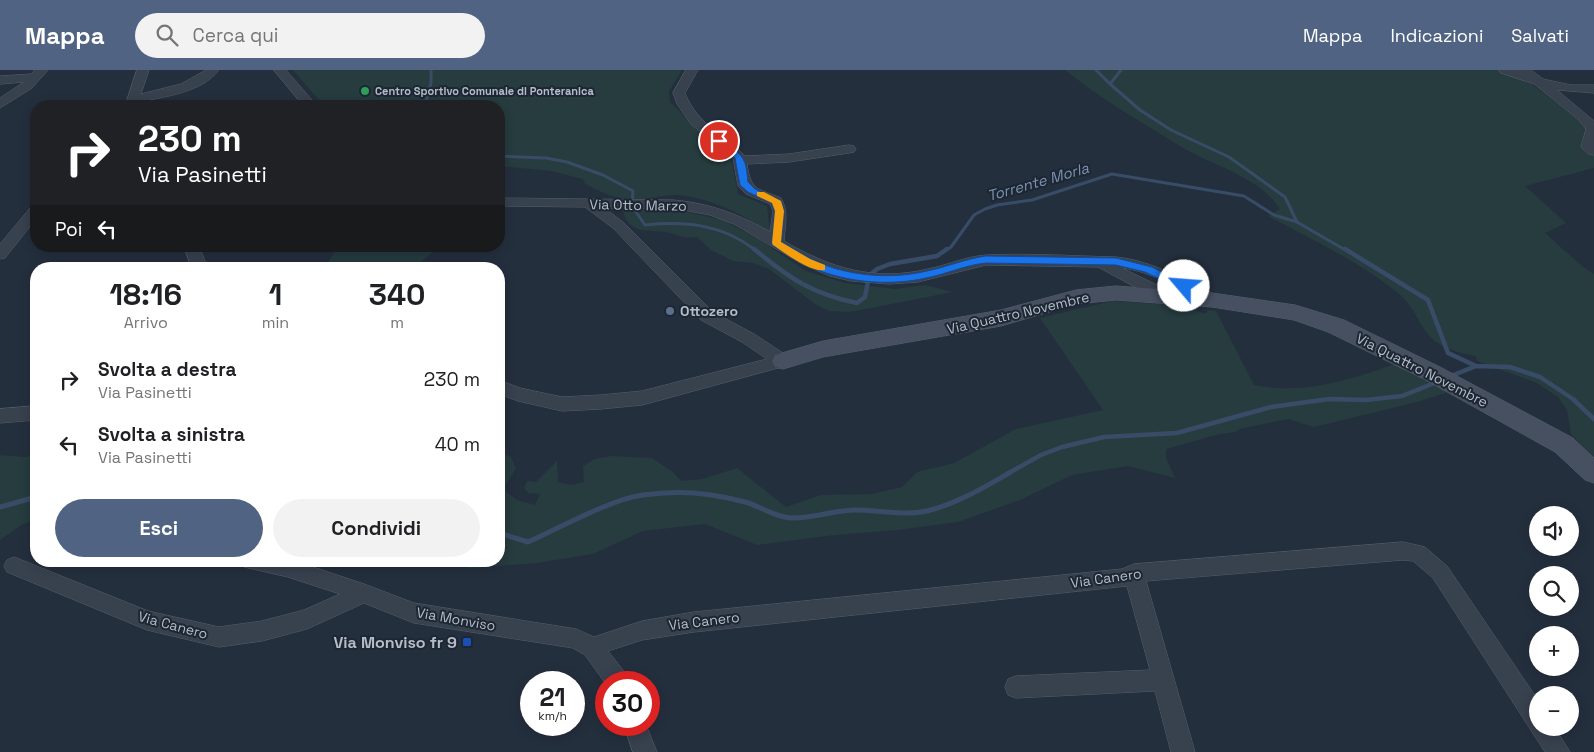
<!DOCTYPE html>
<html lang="it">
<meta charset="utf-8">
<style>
:root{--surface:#fff;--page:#f2f2f2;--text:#202124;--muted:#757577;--accent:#506383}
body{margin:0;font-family:"Space Grotesk",sans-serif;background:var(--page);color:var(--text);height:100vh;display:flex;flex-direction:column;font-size:19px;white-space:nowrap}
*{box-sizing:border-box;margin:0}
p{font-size:16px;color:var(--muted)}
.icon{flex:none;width:28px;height:28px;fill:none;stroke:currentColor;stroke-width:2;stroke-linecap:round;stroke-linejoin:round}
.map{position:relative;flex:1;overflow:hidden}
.panel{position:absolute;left:30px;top:192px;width:475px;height:305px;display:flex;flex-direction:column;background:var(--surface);border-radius:20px;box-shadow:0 2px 12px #0003}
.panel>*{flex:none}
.guide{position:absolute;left:30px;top:30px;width:475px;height:152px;border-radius:20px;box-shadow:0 2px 12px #0003;background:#202124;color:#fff;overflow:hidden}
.buttons{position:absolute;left:1529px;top:436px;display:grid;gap:10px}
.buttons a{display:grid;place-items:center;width:50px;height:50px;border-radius:50%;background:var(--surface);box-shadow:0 2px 12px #0003;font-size:25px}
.speed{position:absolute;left:520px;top:601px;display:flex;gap:10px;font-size:25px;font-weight:700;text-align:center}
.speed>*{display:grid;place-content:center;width:65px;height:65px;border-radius:50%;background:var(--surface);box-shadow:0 2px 12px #0003;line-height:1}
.speed small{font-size:12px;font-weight:400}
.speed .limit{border:8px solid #d22;background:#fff;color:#111}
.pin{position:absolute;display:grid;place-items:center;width:42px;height:42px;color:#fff;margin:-21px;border:2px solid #fff;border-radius:50%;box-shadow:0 1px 5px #0007}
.me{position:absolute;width:55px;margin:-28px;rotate:297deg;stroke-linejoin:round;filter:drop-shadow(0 0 4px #0008)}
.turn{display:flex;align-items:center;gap:18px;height:105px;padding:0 25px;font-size:22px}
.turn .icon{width:65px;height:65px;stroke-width:2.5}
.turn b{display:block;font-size:35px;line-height:42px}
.then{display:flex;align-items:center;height:48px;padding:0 25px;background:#0003;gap:10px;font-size:19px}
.eta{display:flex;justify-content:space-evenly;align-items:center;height:85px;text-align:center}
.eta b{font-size:30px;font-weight:800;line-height:35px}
.button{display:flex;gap:10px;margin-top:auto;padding:10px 25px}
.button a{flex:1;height:58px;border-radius:30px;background:var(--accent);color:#fff;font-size:20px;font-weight:800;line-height:58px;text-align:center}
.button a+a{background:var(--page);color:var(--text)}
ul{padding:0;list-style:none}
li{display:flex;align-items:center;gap:15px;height:65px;padding:0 25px}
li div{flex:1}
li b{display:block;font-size:19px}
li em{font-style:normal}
header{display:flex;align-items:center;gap:30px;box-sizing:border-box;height:70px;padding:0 25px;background:var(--accent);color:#fff}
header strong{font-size:24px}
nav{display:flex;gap:28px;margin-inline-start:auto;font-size:18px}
.search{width:350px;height:45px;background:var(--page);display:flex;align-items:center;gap:12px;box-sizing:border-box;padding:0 18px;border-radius:28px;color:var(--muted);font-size:19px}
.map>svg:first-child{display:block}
.green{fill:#263c3f}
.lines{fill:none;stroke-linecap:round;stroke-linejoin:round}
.stream-far2{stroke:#394c67;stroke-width:3}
.stream-far1{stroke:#394c67;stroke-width:4.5}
.stream{stroke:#394c67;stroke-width:5}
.street-casing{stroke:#565f6c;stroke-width:1}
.secondary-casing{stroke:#565f6c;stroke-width:1}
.street{fill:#38414e;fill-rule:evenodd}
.secondary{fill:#465061;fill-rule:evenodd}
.route{fill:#1a73e8;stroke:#114b97}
.slow{fill:#f59e0b}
.leisure-dot{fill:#2e9e5b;stroke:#1d2633;stroke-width:2}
.service-dot{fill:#5c6f8a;stroke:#1d2633;stroke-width:2}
.transit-dot{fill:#1a4fb4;stroke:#1d2633;stroke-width:2}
.labels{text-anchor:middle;stroke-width:4;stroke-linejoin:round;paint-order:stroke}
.far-poi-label{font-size:11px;font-weight:bold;fill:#b4bcc9;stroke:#1d2633;text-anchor:start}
.street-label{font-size:14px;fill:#b4bcc9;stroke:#1d2633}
.poi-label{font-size:14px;font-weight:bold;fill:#b4bcc9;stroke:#1d2633;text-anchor:start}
.water-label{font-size:15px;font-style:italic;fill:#7c92b1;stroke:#1d2633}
.near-poi-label{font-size:16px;font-weight:bold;fill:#b4bcc9;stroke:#1d2633;text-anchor:end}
</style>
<header>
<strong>Mappa</strong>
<div class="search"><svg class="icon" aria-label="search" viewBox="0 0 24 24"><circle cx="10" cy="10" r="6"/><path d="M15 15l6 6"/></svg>Cerca qui</div>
<nav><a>Mappa</a><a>Indicazioni</a><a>Salvati</a></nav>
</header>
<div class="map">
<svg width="1594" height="682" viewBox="0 0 1594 682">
<rect width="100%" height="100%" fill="#242f3e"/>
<!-- green -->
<path class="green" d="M 293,0 L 682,0 L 669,21 L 670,32 L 708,69 L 730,83 L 738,124 L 767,136 L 770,164 C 748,145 705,126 675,125 C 660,125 642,131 629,130 C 614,129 598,120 585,114 L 583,109 L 551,101 L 499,96 L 499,36 L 324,36 Z
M 1065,0 L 1496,0 L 1531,14 L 1594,60 L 1594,98 L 1525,116 L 1566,153 L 1545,163 L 1582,196 L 1594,204 L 1594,387 L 1571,364 L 1567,340 L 1558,327 L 1537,313 L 1477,291 L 1476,286 C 1458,283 1437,277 1426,262 C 1420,254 1416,244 1410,236 C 1401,223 1385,213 1372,204 C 1339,182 1303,165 1268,146 L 1280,139 C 1259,106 1212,96 1180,76 C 1141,52 1101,29 1065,0 Z
M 650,139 L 677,140 L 723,150 L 760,170 L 806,201 L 845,213 L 895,219 L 925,215 L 953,222 L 866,239 L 849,242 L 829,241 L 815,234 L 769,199 L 753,193 L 733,191 L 711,180 L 697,167 C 681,169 680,165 666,162 C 649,160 628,164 623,141 Z
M 339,176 L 427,176 L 437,178 L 413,199 L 323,199 Z
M 1112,231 L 1191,236 C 1196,241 1201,244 1207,243 L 1207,240 L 1216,241 L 1254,315 C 1304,325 1351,310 1397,293 L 1448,322 L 1417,332 L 1314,357 L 1288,349 L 1240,359 L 1235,362 L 1220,364 L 1166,379 L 1166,388 L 1175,408 L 1128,396 L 1072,405 L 1020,430 L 958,452 L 897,460 L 835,465 L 757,475 L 705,454 L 643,461 L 593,484 L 537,493 L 470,498 L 447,491 L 499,491 L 499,381 L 511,387 L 516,398 L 503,419 L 517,430 L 535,435 L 540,424 L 528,423 L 524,418 L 527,411 L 536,412 L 557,391 L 558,412 L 571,415 L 584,412 L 583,396 L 595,389 L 611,386 L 652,388 L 673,402 L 681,411 L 703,409 L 737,398 L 786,437 L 821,425 L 872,424 L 902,417 L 917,402 L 954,393 L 1016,359 L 1103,340 L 1040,248 Z
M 0,385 L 25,387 L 36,385 L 36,450 L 23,454 L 0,470 Z"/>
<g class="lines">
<!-- stream-far2 -->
<path class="stream-far2" d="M 1096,0 L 1110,14
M 1121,0 L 1110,14 L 1140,40 L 1171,60 L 1229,87 L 1285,127 L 1297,152
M 425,36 L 431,13 L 431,0
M 499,86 L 546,88 L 567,92 L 603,105 L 633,121 L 632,136 L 645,155 C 685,151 723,154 756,181
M 945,181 L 951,177 L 974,145 L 985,139 L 997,135 L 1032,130 L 1112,104 L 1244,126 L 1274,145 L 1297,152 L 1347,181"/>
<!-- stream-far1 -->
<path class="stream-far1" d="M 754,179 C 789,208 812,224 857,233 L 865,227 L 869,206 L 877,199 L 890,194 L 937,186 L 947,179
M 1345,179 L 1428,230 L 1448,283 L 1476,296 L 1510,297 L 1540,307 L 1573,329 L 1594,349
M 1451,306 L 1476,296
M 1007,404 L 1041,385 L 1062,377 L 1104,367 L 1177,363 L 1271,337 L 1329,329 L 1366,330 L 1402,326 L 1437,312"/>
<!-- stream -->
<path class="stream" d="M 0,437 L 36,427
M 499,463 L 528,472 C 560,458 611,429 643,425 C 676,420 713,423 745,432 C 760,436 774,447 791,448 C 812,449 834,440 855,440 C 878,440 904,446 927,441 C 956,434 983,418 1009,403"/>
<defs>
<path id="street" d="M 35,0 L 48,0 L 32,18 L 0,38 L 0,28 L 24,12 L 0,14 L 0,6 L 31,4 Z
M 137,0 L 149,0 L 141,24 L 181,14 L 206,0 L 219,0 C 201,23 166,26 140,32 L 140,36 L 128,36 L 127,30 Z
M 274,0 L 286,0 L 317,36 L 304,36 Z
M 686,0 L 698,0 L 685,23 C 698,56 723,62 745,86 L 789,84 L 849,75 L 854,76 L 856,79 L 854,82 L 849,83 L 789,92 L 747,94 C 751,121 757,118 781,128 C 789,142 785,155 784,171 C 830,198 874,212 928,199 C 948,195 967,186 987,185 C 1030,183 1073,186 1116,187 C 1153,191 1185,210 1218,226 L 1220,230 L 1218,234 L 1212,235 L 1206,234 C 1180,220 1152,201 1122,198 L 1159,216 L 1164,215 L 1169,216 L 1173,226 L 1171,230 L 1165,231 L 1159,230 L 1098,197 L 986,195 L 918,212 L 889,214 L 851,211 L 830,206 L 802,194 L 734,154 L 710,145 L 673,138 L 604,138 L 623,152 L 713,242 L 754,264 L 789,287 L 791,291 L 789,295 L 642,335 L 601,339 L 562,341 L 518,331 L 499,324 L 499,310 L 520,318 L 562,327 L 601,325 L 642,321 L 767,289 L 742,272 L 701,250 L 613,158 L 585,137 L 499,136 L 499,128 L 673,130 C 709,133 739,144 770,162 L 773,141 L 770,134 L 746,124 L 738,116 L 733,88 L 691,54 L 677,34 L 673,23 Z
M 1499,0 L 1531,0 L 1543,9 L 1552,11 L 1571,15 L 1594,15 L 1594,23 L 1557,20 L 1594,51 L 1594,85 L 1589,84 L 1581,77 L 1586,59 L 1578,49 L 1534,14 L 1501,3 Z
M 36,135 L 36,149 L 5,188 L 0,189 L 0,174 L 31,137 Z
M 184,176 L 199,176 L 208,199 L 192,199 Z
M 36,336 L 36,350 L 0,353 L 0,339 Z
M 1403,472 L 1425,477 L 1447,496 L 1538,630 L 1538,658 L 1555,658 L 1570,682 L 1545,682 L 1433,508 L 1413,491 L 1403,490 L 1146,511 L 1195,682 L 1171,682 L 1155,621 L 1016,628 L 1008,625 L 1005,617 L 1008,609 L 1016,606 L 1150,600 L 1127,516 L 694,562 L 642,570 L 608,581 L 626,604 L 629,612 L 606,614 L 585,585 L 573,578 L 414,553 L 364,533 L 307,559 L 262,571 L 219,577 L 147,560 L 7,502 L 4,496 L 7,490 L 14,487 L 148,541 L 219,557 L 262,551 L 304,540 L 340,524 L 288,507 L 244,497 L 241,491 L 295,491 L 364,514 L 414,533 L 576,559 L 594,567 L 642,551 L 694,542 L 1122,499 L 1134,494 Z
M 624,655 L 646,655 L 657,682 L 633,682 Z"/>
<path id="secondary" d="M 1116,216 L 1212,223 L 1295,235 L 1344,250 L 1440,297 L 1573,368 L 1594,388 L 1594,413 L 1585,410 L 1555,382 L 1424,309 L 1328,262 L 1294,250 L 1212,237 L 1116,230 L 1076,234 L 1001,256 L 823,287 L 783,299 L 775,297 L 772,291 L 775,285 L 823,271 L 1001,240 L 1076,220 Z"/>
</defs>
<!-- street casing -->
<use href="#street" class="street-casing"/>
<!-- secondary casing -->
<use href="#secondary" class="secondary-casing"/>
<!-- street -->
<use href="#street" class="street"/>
<!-- secondary -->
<use href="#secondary" class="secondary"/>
</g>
<!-- route -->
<path class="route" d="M 716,69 C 723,68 725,72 730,76 C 746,88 746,93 748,112 L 755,119 L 781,131 L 784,141 L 781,172 C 791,177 801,184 811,189 C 845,206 890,210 927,201 C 947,197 965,189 986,186 L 1116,188 L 1152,197 L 1189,216 L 1184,220 L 1181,219 L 1145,202 L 1116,195 L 986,193 C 965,195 947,204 926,208 C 887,217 839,212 802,193 C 792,188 783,181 773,175 L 772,173 L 775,141 L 772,133 L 748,122 L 740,115 L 735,88 L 716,73 Z"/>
<!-- slow -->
<path class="slow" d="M 757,122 L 764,122 L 781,131 L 784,141 L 781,172 L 810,189 L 825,195 L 825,200 C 811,203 785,183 773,175 L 772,173 L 775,141 L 772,133 L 757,126 Z"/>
<!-- markers -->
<circle class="leisure-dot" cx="365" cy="21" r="5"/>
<circle class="service-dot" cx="670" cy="241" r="5"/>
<rect class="transit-dot" x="462" y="567" width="10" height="10" rx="2.5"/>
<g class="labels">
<!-- far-poi labels -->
<g class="far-poi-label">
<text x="375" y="25">Centro Sportivo Comunale di Ponteranica</text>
</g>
<!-- street labels -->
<g class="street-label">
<text transform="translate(638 135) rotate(1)" y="5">Via Otto Marzo</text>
<text transform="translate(1018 243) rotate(-13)" y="5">Via Quattro Novembre</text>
<text transform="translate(1422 300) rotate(27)" y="5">Via Quattro Novembre</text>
<text transform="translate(1106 508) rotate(-8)" y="5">Via Canero</text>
<text transform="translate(456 549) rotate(10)" y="5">Via Monviso</text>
<text transform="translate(704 551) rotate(-7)" y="5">Via Canero</text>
<text transform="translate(173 555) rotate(15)" y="5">Via Canero</text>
</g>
<!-- poi labels -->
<g class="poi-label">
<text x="680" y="246">Ottozero</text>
</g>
<!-- water labels -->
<g class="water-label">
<text transform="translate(1038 112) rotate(-16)" y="5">Torrente Morla</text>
</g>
<!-- near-poi labels -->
<g class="near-poi-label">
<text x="457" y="578">Via Monviso fr 9</text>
</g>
</g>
</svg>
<div class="buttons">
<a><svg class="icon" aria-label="sound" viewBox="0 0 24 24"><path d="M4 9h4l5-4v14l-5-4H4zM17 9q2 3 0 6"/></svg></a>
<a><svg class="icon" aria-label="search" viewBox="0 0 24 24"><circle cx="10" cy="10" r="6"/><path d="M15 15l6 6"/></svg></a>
<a>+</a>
<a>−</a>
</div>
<div class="speed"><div>21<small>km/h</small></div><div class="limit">30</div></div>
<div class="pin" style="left:719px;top:71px;background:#d93025"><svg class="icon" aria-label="arrive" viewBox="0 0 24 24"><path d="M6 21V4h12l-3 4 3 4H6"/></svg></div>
<svg class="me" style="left:1184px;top:216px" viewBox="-20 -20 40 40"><circle r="19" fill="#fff"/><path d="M0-13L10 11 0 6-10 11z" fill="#1a73e8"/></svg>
<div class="guide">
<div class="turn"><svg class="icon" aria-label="right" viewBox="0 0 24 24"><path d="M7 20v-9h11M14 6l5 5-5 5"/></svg><div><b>230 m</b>Via Pasinetti</div></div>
<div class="then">Poi<svg class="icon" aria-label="left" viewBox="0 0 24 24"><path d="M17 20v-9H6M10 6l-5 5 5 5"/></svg></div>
</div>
<section class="panel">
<div class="eta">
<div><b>18:16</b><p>Arrivo</p></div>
<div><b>1</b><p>min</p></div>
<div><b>340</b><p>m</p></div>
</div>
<ul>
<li><svg class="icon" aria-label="right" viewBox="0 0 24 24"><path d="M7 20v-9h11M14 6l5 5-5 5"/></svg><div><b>Svolta a destra</b><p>Via Pasinetti</p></div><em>230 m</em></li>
<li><svg class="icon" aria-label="left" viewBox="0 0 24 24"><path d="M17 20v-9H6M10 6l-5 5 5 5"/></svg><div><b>Svolta a sinistra</b><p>Via Pasinetti</p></div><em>40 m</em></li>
</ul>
<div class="button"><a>Esci</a><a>Condividi</a></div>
</section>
</div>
